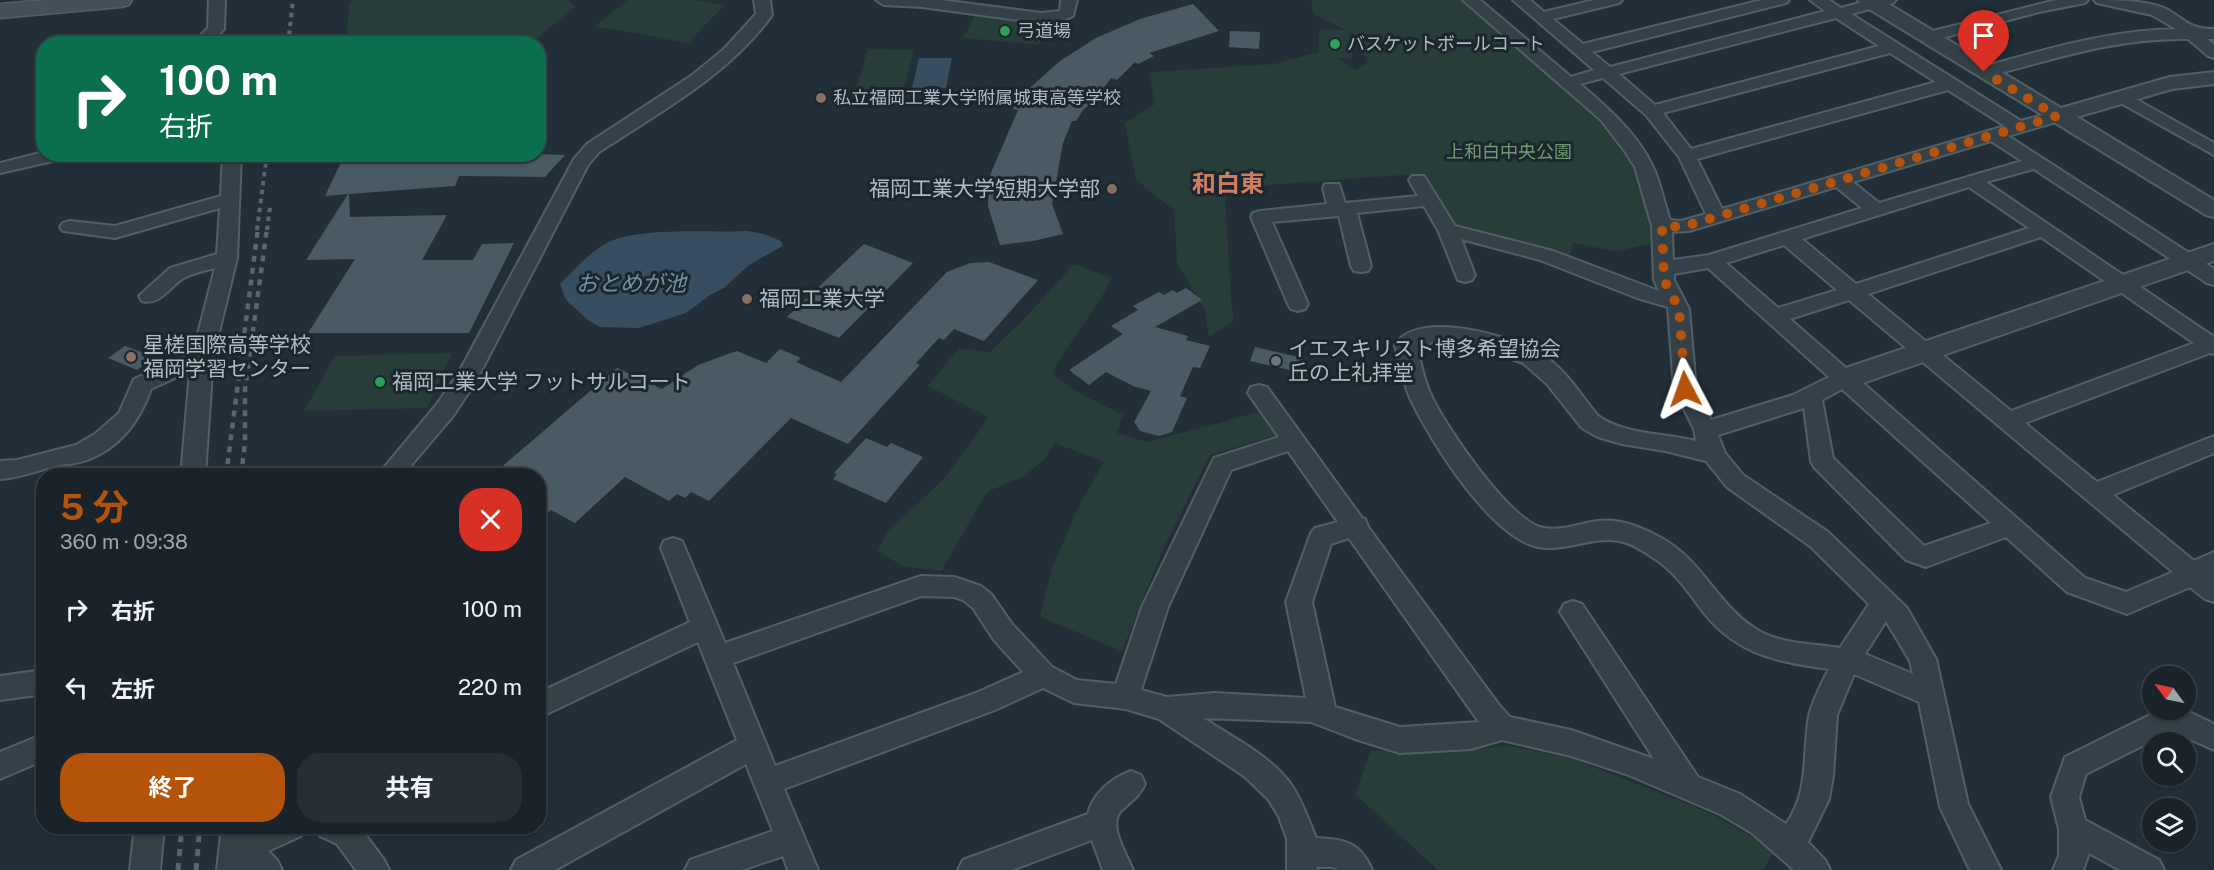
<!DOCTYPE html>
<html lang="ja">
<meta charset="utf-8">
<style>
:root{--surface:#1a232a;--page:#272f36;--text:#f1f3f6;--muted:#9fa4a8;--line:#384047;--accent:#b45309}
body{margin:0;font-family:"Public Sans","Noto Sans JP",sans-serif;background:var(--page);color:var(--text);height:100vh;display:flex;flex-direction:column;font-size:22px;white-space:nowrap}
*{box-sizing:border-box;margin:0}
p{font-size:20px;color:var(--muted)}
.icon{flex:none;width:33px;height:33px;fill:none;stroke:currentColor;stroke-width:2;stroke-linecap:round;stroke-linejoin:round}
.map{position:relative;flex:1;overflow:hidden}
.panel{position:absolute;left:36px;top:468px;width:510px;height:366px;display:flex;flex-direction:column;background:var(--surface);border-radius:24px;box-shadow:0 2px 4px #0004,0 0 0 2px var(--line)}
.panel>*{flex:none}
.top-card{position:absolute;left:36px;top:36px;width:510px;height:126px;border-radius:24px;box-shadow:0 2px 4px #0004,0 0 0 2px var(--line);background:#0b6e4f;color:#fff;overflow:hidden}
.needle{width:39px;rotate:303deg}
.fabs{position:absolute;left:2142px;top:666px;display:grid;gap:12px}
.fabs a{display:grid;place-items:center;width:54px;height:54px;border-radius:50%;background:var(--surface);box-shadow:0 2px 4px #0004,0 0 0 2px var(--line);font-size:30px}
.pin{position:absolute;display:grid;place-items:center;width:51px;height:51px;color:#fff;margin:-62px -26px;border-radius:50% 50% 50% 0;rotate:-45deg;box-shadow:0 0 6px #0007}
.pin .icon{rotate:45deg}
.me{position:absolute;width:66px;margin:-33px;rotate:356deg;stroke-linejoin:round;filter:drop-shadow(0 0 4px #0008)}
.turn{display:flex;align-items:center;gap:21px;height:126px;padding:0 24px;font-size:27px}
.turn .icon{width:78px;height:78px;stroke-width:2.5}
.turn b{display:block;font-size:42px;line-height:51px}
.round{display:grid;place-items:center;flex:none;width:63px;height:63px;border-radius:24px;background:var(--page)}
.summary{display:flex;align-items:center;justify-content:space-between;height:102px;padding:0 24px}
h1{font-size:36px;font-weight:700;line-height:45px;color:var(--accent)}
.cta{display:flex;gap:12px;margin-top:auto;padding:12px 24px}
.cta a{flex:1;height:69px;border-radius:24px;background:var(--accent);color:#fff;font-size:24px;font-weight:700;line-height:69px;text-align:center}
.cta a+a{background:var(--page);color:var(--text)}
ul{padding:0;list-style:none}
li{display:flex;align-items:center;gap:18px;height:78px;padding:0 24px}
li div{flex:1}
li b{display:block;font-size:22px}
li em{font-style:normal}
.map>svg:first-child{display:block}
.green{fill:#273d3a;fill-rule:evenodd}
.water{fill:#364e5f}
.building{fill:#4a5a64}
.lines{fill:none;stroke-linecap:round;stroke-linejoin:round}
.minor-casing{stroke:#535f66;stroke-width:4}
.tertiary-casing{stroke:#535f66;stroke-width:4}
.secondary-casing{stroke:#535f66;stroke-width:3}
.minor{fill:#354148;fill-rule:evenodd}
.tertiary{fill:#354148;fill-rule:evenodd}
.secondary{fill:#43515b;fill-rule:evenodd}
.rail-far2{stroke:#57666f;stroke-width:4;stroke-dasharray:4.5 4.5;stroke-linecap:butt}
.rail-far1{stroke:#57666f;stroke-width:4.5;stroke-dasharray:6 6;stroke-linecap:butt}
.rail{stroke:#57666f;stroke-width:5;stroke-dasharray:7 7;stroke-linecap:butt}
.route{stroke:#b45309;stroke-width:10;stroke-dasharray:0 18}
.leisure-dot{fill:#2e9e5b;stroke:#1b262d;stroke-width:2}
.education-dot{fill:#8d6e63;stroke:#1b262d;stroke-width:2}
.worship-dot{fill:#6b7280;stroke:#1b262d;stroke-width:2}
.labels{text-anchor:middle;stroke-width:6;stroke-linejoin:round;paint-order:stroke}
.far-poi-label{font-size:18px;fill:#b0bcc5;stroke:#1b262d;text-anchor:start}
.far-park-label{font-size:18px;fill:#709a72;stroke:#1b262d}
.poi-label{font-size:21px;fill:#b0bcc5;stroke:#1b262d;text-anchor:start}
.water-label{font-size:22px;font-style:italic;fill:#7192a8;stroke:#1b262d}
.quarter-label{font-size:24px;font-weight:bold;fill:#cf7d61;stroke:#1b262d}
</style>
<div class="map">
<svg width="2214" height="870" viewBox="0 0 2214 870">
<rect width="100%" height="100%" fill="#222f38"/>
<!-- green -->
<path class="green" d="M 352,0 L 566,0 L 576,6 L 531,43 L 346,43 L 349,6 Z
M 628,0 L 696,0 L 725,5 L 688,43 L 595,26 Z
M 1311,0 L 1464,0 C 1489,22 1515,43 1540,65 C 1596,113 1654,163 1652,243 L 1615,252 L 1573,242 L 1570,259 L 1461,229 L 1416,174 L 1268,185 L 1225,195 L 1231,299 L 1234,321 L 1209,337 L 1205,311 L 1177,262 L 1174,210 L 1136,180 L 1125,123 L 1155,104 L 1149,72 L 1274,64 L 1319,52 L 1319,29 L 1346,30 L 1313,14 ZM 1350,33 L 1353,34 L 1368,62 L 1355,70 L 1339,58 L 1352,58 Z
M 975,15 L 1047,24 L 1039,45 L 963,38 Z
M 868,49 L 914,50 L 901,100 L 853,100 Z
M 1074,264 L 1112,278 C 1095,312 1070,339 1052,374 L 1077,392 L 1123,415 L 1117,433 L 1147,442 L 1260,412 L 1277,435 L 1210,455 L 1164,547 L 1122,651 L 1040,617 L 1053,565 L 1080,504 L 1104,462 L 1055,443 L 1044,460 L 1024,476 L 987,492 L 941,571 L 902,566 L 878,551 L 886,533 L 945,478 L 989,417 L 928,386 L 959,348 L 990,352 L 1023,320 Z
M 452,353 L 427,408 L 304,411 L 335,356 Z
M 1511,746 L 1573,759 L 1708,812 L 1776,850 L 1762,870 L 1438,870 L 1355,794 L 1371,750 L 1431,752 Z"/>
<!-- water -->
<path class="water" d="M 919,58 L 952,58 L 946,88 L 912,88 Z
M 747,231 L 764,234 L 781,241 L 783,246 L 749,265 L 724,288 L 710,295 L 686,313 L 639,328 L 600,327 L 589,321 L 566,300 L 560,284 C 574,270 588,254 605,244 C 636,226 710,233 747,231 Z"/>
<!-- building -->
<path class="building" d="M 1193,4 L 1219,31 L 1149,53 L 1154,56 L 1138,64 L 1135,62 L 1117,80 L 1111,78 L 1096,99 L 1083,110 L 1076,121 L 1072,121 L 1063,143 L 1052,204 L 1063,234 L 1033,241 L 1000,245 L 988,206 L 990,175 L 1018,110 L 1013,109 L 1024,93 L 1060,61 L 1096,38 L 1140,19 Z
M 1230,31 L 1260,32 L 1259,49 L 1229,47 Z
M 345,154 L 538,154 L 565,155 L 545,177 L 459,176 L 455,186 L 349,194 L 350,217 L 447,215 L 422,260 L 473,260 L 482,244 L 514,243 L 469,333 L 308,333 L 355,259 L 306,260 L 348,194 L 325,196 Z
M 864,244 L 913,263 L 839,338 L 787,317 Z
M 989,262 L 1038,280 L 984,341 L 954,329 L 944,340 L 939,338 L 916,363 L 920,365 L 848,444 L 791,418 L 709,501 L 691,492 L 685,498 L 677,494 L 669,501 L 625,477 L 575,523 L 551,510 L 538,521 L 538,476 L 491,476 L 617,368 L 662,389 L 698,365 L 728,354 L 737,351 L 766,363 L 780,349 L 801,358 L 796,362 L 841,382 L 947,272 L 970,263 Z
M 1186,288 L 1202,300 L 1155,327 L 1188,336 L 1186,340 L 1210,346 L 1200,368 L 1193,367 L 1180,396 L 1187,398 L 1172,432 L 1159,436 L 1140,431 L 1134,422 L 1151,391 L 1133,386 L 1106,372 L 1089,385 L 1069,370 L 1123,334 L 1111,326 L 1138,310 L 1133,306 L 1159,292 L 1164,295 L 1173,290 L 1177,293 Z
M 125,346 L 155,357 L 137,370 L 108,358 Z
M 1255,347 L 1303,358 L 1298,372 L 1294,371 L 1250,361 Z
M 866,438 L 887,447 L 891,443 L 923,457 L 886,503 L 833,479 L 837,474 L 834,473 Z"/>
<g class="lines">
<defs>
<path id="minor" d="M 209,0 L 225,0 L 224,29 L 210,44 L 192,44 L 208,28 Z
M 754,0 L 770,0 L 772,15 C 729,75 660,112 599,152 L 588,165 L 475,383 L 453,416 L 402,476 L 377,476 L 437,404 L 458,374 L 574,159 L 587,144 L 691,76 L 724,49 L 756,14 Z
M 876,0 L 941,0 L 1041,13 L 1060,11 L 1061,0 L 1077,0 L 1073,16 L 1060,22 L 1041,23 L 922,7 L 884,5 Z
M 1463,0 L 1480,0 L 1571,77 L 1594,70 L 1513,0 L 1530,0 L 1544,12 L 1594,0 L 1622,0 L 1619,3 L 1553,19 L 1583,44 L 1762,0 L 1789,0 L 1786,3 L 1592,52 L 1610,67 L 1825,11 L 1810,0 L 1829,0 L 1841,8 L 1870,0 L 1896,0 L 1893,3 L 1851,14 L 2021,121 L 2057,111 L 2063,112 L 2066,116 L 2063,120 L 2008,136 L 2214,269 L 2214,285 L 2207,283 L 2034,169 L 1986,182 L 2214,337 L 2214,354 L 2210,353 L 2025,423 L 2097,482 L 2214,436 L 2214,453 L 2113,495 L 2214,577 L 2214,602 L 2205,599 L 2190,587 L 2127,614 L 2067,592 L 2006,537 L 1926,567 L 1906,560 L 1814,467 L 1811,461 L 1804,408 L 1718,435 L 1725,453 L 1743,475 L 1828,532 L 1907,608 L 1936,659 L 1968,804 L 2001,870 L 1970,870 L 1940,807 L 1919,702 L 1854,674 L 1837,715 L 1833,776 L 1829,799 L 1808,842 L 1825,860 L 1830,870 L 1794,870 L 1752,833 L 1720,814 L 1626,774 L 1571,756 L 1502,740 L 1471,749 L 1400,753 L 1355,739 L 1311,722 L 1203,718 C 1232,737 1269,755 1290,783 C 1302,800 1308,819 1316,838 C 1344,839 1360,842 1372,870 L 1337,870 L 1334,867 L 1317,867 L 1317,870 L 1287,870 L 1287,839 L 1279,817 L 1268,799 L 1244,776 L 1159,719 L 1126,709 L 1074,703 L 1043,688 L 995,710 L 784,789 L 818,870 L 788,870 L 783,856 L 742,870 L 685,870 L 690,860 L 773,831 L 746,764 L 555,870 L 511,870 L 516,860 L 737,740 L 698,642 L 538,718 L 538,693 L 690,622 L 661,548 L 664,541 L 673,538 L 682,541 L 725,643 L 921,576 L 954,577 L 981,586 L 991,594 L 1012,624 L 1052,667 L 1077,680 L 1116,684 L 1142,607 L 1214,458 L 1279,437 L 1248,393 L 1251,387 L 1259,385 L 1267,387 L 1362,518 L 1365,519 L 1368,527 L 1499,705 L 1510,717 L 1571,730 L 1654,759 L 1560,612 L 1564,604 L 1573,601 L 1582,604 L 1698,777 L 1740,794 L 1786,824 C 1810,790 1802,755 1809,716 C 1813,700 1821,684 1829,669 C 1778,662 1738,655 1704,613 C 1688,592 1675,571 1652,557 C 1642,550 1631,543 1619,541 C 1592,536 1566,552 1538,547 C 1490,537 1430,440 1410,398 C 1403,381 1399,363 1395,345 C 1418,307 1523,338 1550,360 C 1569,375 1583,398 1598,416 C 1625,435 1665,433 1696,441 L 1694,429 L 1674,389 L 1668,307 L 1637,298 L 1540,260 L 1461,239 L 1475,275 L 1472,280 L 1465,282 L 1458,280 L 1438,230 L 1424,206 L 1357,213 L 1371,266 L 1368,271 L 1361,272 L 1354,271 L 1351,266 L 1339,216 L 1272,222 L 1308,304 L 1305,309 L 1298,311 L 1291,309 L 1288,304 L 1251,217 L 1253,213 L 1260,211 L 1327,204 L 1323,188 L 1325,184 L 1339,184 L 1345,203 L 1418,196 L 1409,180 L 1412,176 L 1424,176 L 1455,226 L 1553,251 L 1659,291 L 1654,280 L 1652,226 L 1635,167 L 1624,150 L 1601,120 ZM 1836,18 L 1879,46 L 1655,105 L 1619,74 ZM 1890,53 L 1936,82 L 1691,149 L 1663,113 ZM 1603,78 L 1646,115 L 1679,157 L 1706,214 L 1681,221 L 1670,220 C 1664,203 1661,184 1653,167 C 1638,134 1607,107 1580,84 ZM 1948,90 L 2005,126 L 1722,209 L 1697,159 ZM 1991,141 L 2022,161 L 1879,203 L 1853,182 ZM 1836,187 L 1862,208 L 1709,255 L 1673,260 L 1672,232 L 1689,231 ZM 1969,187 L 2029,228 L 1856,284 L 1802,239 ZM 2041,237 L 2194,343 L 2011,411 L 1868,294 ZM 1784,245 L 1837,290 L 1778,308 L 1726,263 ZM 1708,268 L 1829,377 L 1793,395 L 1711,420 L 1696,389 L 1689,309 L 1674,280 L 1674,274 ZM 1849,300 L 2173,572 L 2126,592 L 2085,578 L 1790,319 ZM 1433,342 L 1473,345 L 1523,363 L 1547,384 L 1582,428 L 1598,437 L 1622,444 L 1665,451 L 1706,461 L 1727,487 L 1810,546 L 1869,604 L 1840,648 C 1815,644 1784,644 1761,632 C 1720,610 1704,562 1663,539 C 1643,528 1621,518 1598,521 C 1580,523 1563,531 1544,528 C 1511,523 1445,426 1431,395 C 1424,380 1421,364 1417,348 ZM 1842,389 L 1991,523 L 1924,546 L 1833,458 L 1822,400 ZM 1288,451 L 1338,522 L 1315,528 L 1311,533 L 1286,602 L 1306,698 L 1215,693 L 1167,697 L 1141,690 L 1168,607 L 1231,470 ZM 1349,538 L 1479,722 L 1400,727 L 1335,707 L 1312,602 L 1331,544 ZM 921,596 L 954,597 L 963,600 L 973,608 L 994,640 L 1023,672 L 976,693 L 775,766 L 733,663 ZM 1886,621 L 1910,661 L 1913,674 L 1865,654 Z
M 2056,0 L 2088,0 L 2085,3 L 2039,12 L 1927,42 L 1919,37 L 1921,34 Z
M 2094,0 C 2116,0 2143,0 2164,8 C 2186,19 2187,29 2214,29 L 2214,39 L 2207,39 L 2214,45 L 2214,58 L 2208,56 L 2188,39 C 2113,38 2056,59 1985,77 L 1977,72 L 1979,68 C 2044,50 2108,30 2176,29 L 2152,15 L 2097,3 Z
M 2123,92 L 2214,143 L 2214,155 L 2117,101 L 2115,97 L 2117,93 Z
M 44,152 L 44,154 L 69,154 L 66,158 L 0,173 L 0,163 Z
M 223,154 L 241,154 L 237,258 L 213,357 L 205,476 L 181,476 L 190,371 L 151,389 C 140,420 120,448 87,460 C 77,464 66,464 55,466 C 36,471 20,478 0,479 L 0,461 L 17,460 L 76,445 L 95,434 L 119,413 L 134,379 L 193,353 L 215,268 C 204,271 191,273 182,279 C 169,288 159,306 142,301 L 139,296 L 170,268 L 217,254 L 220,208 L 115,238 L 63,231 L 60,227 L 63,223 L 70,221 L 115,226 L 221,196 Z
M 44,670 L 44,694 L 0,700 L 0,676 Z
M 2160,710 L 2185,710 L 2214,724 L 2214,750 L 2172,731 L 2086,774 L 2079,797 L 2085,820 L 2159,860 L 2164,870 L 2120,870 L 2089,853 L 2083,870 L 2053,870 L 2059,856 L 2059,829 L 2051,797 L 2065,757 Z
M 44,734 L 44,760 L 0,779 L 0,752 Z
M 1131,771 L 1141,775 L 1145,784 C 1140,795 1132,801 1123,809 C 1106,822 1126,853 1133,870 L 1103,870 L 1092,840 L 1012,870 L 958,870 L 963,860 L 1088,814 C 1093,793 1112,778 1131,771 Z
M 135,826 L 164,826 L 160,870 L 130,870 Z
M 222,826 L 251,826 L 251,829 L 257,826 L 305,826 L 301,836 L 268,851 L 277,860 L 282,870 L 217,870 Z
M 316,826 L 359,826 L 384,860 L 389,870 L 356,870 L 337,844 L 320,836 Z"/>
<path id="tertiary" d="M 1858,0 L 1882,0 L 2061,108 L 2170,77 L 2214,72 L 2214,84 L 2172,89 L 2077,117 L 2214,200 L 2214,217 L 2206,215 L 1861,4 Z
M 2214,244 L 2214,261 L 1854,386 L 1844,389 L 1834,386 L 1830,379 L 1834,372 Z
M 2214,552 L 2214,579 L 2193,588 L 2182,584 L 2177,575 L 2182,566 Z"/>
<path id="secondary" d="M 46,0 L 132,0 L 129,5 L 121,7 L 0,18 L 0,4 Z"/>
</defs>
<!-- minor casing -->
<use href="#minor" class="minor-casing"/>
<!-- tertiary casing -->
<use href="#tertiary" class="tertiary-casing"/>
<!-- secondary casing -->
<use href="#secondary" class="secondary-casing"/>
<!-- minor -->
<use href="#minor" class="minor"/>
<!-- tertiary -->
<use href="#tertiary" class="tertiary"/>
<!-- secondary -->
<use href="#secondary" class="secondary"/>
<!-- rail-far2 -->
<path class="rail-far2" d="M 288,44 L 293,0
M 257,230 L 267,154
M 267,230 L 270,207"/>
<!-- rail-far1 -->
<path class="rail-far1" d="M 226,476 L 258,228
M 241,476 L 245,443 L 245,389 L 267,228"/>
<!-- rail -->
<path class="rail" d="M 178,870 L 182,826
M 196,870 L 200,826"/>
</g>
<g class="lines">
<!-- route -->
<path class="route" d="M 1685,389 L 1679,309 L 1664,280 L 1662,226 L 1682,227 L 2057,116 L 1984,72"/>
</g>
<!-- markers -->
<g class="leisure-dot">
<circle cx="1005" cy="31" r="6"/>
<circle cx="1335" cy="44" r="6"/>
<circle cx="380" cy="382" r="6"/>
</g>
<g class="education-dot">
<circle cx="821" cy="98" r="6"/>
<circle cx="1112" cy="189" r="6"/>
<circle cx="747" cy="299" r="6"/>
<circle cx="131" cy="357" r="6"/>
</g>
<circle class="worship-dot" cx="1276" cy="361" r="6"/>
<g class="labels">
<!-- far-poi labels -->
<g class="far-poi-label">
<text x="1017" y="37">弓道場</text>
<text x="1347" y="50">バスケットボールコート</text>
<text x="833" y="104">私立福岡工業大学附属城東高等学校</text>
</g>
<!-- far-park labels -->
<g class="far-park-label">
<text x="1509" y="158">上和白中央公園</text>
</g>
<!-- poi labels -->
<g class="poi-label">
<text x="1100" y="196" text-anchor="end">福岡工業大学短期大学部</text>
<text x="759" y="306">福岡工業大学</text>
<text x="143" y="352">星槎国際高等学校<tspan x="143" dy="24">福岡学習センター</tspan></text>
<text x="1288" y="356">イエスキリスト博多希望協会<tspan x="1288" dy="24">丘の上礼拝堂</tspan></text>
<text x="392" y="389">福岡工業大学 フットサルコート</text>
</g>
<!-- water labels -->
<g class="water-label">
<text x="631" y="291">おとめが池</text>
</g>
<!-- quarter labels -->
<g class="quarter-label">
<text x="1228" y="192">和白東</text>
</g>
</g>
</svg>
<div class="fabs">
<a><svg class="needle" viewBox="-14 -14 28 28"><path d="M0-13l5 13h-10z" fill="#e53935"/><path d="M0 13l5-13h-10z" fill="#9fa4a8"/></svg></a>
<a><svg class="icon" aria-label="search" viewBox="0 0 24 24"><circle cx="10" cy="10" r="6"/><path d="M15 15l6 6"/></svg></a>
<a><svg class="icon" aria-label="layers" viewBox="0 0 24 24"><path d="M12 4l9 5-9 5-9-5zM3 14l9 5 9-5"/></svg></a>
</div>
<div class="pin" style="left:1984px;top:72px;background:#d93025"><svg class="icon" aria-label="arrive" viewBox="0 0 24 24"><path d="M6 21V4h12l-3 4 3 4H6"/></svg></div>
<svg class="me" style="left:1685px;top:389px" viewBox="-20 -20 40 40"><path d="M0-17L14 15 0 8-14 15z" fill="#b45309" stroke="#fff" stroke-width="4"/></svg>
<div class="top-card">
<div class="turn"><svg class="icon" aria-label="right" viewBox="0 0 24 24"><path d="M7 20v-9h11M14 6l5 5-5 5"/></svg><div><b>100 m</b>右折</div></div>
</div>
<section class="panel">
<div class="summary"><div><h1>5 分</h1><p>360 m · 09:38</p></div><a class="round" style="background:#d93025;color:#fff"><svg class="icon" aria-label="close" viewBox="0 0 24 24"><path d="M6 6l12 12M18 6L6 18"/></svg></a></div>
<ul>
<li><svg class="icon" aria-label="right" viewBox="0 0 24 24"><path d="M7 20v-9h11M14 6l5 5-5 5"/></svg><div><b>右折</b></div><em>100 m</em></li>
<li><svg class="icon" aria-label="left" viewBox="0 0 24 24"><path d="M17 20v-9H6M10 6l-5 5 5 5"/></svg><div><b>左折</b></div><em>220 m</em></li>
</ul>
<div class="cta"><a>終了</a><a>共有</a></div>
</section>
</div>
